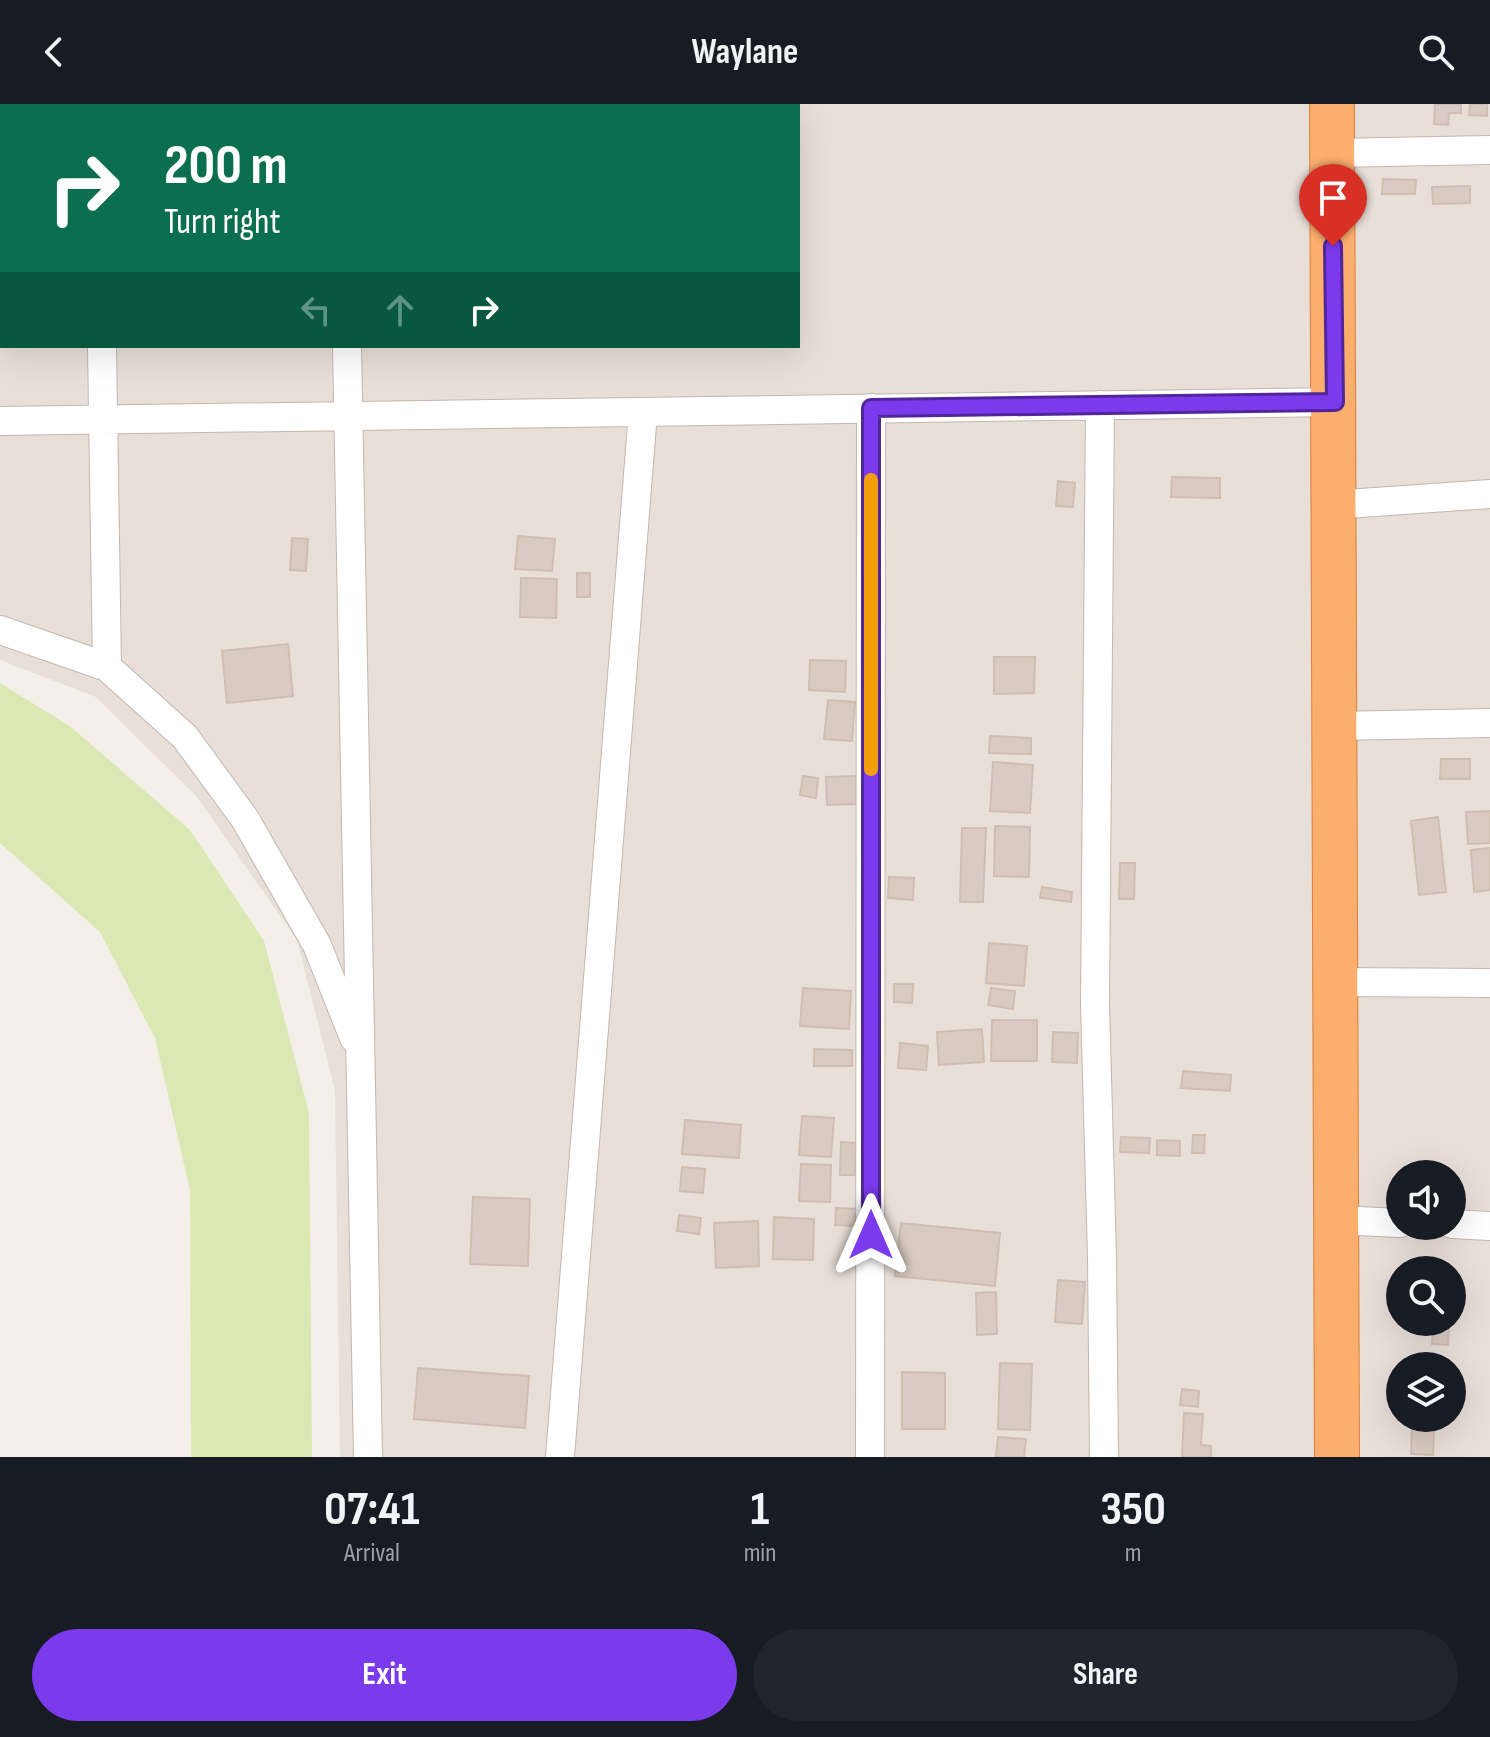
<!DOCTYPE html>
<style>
:root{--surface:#171b24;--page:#20242c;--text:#f1f3f6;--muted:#9ea1a6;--accent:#7c3aed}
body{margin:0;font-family:"Sofia Sans Condensed",sans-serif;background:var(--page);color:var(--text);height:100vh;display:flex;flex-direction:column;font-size:30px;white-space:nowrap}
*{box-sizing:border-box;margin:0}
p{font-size:26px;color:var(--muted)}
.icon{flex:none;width:44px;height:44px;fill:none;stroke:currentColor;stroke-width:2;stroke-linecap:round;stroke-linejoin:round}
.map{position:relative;height:1353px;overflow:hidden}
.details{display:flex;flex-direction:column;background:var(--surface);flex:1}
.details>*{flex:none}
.top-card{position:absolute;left:0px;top:0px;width:800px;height:244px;box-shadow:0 8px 32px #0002;background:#0b6e4f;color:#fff;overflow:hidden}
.controls{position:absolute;left:1386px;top:1056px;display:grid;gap:16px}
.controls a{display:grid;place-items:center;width:80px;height:80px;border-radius:50%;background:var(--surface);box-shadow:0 8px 32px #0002;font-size:40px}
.pin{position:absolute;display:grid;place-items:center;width:68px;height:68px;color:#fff;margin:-82px -34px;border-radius:50% 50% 50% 0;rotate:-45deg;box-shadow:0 0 8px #0007}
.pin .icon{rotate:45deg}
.me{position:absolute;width:88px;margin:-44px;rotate:0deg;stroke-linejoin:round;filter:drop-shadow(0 0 6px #0008)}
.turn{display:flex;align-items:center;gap:28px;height:168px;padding:0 32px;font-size:36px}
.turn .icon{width:104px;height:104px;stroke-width:2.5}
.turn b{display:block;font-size:56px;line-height:68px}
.lanes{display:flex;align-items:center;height:76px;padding:0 32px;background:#0003;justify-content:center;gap:40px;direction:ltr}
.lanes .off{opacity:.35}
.eta{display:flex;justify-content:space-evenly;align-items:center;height:136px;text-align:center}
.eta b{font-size:48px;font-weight:700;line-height:56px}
.primary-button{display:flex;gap:16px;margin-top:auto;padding:16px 32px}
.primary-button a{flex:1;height:92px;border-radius:48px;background:var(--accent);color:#fff;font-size:32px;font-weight:700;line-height:92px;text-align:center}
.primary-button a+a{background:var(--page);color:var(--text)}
header{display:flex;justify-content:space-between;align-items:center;height:104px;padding:0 32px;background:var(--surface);font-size:36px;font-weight:700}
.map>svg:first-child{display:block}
.residential{fill:#e8dfd8;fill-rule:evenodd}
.park{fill:#dbe8b3}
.building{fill:#d9cbc2;stroke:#d1beb2;stroke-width:2}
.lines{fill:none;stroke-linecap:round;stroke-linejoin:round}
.street-casing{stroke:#c3b7af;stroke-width:30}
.highway-casing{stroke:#dc7f3c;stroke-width:46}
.street{stroke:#fff;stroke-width:28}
.highway{stroke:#fcae6d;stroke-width:44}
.route-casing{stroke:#51269a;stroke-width:20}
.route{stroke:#7c3aed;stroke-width:14}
.slow{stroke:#f59e0b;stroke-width:14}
</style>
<header><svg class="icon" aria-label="back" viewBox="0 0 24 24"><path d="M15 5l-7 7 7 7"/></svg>Waylane<svg class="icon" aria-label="search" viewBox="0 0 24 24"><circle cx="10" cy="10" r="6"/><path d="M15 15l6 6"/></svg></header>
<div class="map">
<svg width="1490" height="1353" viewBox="0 0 1490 1353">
<rect width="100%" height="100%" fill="#f4efe9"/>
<!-- residential -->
<path class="residential" d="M 0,0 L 1490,0 L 1490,1353 L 340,1353 L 335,987 L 297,836 L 197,693 L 96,593 L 0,556 ZM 2,2 L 798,2 L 798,242 L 2,242 ZM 1400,1070 L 1452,1070 L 1452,1122 L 1400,1122 ZM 1400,1166 L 1452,1166 L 1452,1218 L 1400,1218 ZM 1400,1262 L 1452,1262 L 1452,1314 L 1400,1314 Z"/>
<!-- park -->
<path class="park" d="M 0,579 L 71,623 L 190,726 L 264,837 L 309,1009 L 312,1353 L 191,1353 L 190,1086 L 155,934 L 100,828 L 0,739 Z"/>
<!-- building -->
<path class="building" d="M 1435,0 L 1461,0 L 1461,9 L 1449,9 L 1448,21 L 1434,20 Z
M 1470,0 L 1487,0 L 1487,12 L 1469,11 Z
M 1383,75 L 1416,76 L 1415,90 L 1382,90 Z
M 1470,82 L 1470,99 L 1433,100 L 1432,83 Z
M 1172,373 L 1220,374 L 1220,394 L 1171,393 Z
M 1058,377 L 1075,379 L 1073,403 L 1056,402 Z
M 518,432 L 555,435 L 552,467 L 515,465 Z
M 292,434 L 308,435 L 306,467 L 290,466 Z
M 577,469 L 590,469 L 590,493 L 577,493 Z
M 521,474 L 557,475 L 556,514 L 520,513 Z
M 288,540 L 293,592 L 227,599 L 222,547 Z
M 994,553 L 1035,553 L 1034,589 L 994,590 Z
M 810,556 L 846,557 L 845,588 L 809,586 Z
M 828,596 L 855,598 L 852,637 L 824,635 Z
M 990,632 L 1031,634 L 1031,650 L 989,649 Z
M 1441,655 L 1470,655 L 1470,675 L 1440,675 Z
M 993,658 L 1033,661 L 1030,709 L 990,707 Z
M 803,672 L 818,674 L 816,694 L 800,691 Z
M 856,672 L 856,700 L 827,701 L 826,673 Z
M 1490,707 L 1490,739 L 1468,740 L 1466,708 Z
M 1438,713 L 1446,788 L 1419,791 L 1411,717 Z
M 995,722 L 1030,723 L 1029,773 L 994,772 Z
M 962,724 L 986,724 L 983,798 L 960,798 Z
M 1490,744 L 1490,786 L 1474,788 L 1471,746 Z
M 1120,759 L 1135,759 L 1134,795 L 1119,795 Z
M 889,773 L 914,774 L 913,796 L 888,794 Z
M 1042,783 L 1072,788 L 1071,798 L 1040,794 Z
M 989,839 L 1027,842 L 1024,882 L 986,879 Z
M 894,880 L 913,880 L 912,899 L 894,898 Z
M 803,884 L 851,887 L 849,925 L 800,922 Z
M 991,884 L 1015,887 L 1013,905 L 988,901 Z
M 992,916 L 1037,916 L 1037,957 L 991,957 Z
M 982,925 L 984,958 L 939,961 L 937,928 Z
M 1053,928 L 1078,929 L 1077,959 L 1052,958 Z
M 900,939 L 928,942 L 926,966 L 898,964 Z
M 814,945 L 852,946 L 852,962 L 814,962 Z
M 1183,967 L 1231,971 L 1230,987 L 1181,984 Z
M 802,1012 L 834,1014 L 831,1053 L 799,1051 Z
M 685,1016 L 741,1021 L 739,1054 L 682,1050 Z
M 1193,1031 L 1205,1031 L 1204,1049 L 1192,1049 Z
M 1121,1033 L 1150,1034 L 1149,1049 L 1120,1048 Z
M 1157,1036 L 1180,1037 L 1180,1052 L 1157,1051 Z
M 841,1038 L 856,1039 L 855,1071 L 840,1071 Z
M 801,1060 L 831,1061 L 830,1098 L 799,1097 Z
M 682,1063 L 705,1065 L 703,1089 L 680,1087 Z
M 473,1093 L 530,1095 L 528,1162 L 470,1160 Z
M 836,1104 L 856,1105 L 855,1122 L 835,1121 Z
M 679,1111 L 701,1114 L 699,1130 L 677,1127 Z
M 774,1113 L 814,1115 L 813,1156 L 773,1155 Z
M 758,1117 L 759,1162 L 716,1164 L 714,1119 Z
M 901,1119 L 1000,1129 L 995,1182 L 895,1172 Z
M 1058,1176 L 1085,1178 L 1082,1220 L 1055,1218 Z
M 996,1188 L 997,1230 L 977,1231 L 976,1189 Z
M 1433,1218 L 1449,1218 L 1448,1241 L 1432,1240 Z
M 1000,1259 L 1032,1260 L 1030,1326 L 998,1325 Z
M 418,1264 L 529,1272 L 525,1324 L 414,1315 Z
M 902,1268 L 945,1269 L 945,1325 L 902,1325 Z
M 1182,1285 L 1199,1287 L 1198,1303 L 1180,1301 Z
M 1184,1309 L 1203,1310 L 1201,1341 L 1211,1342 L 1211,1353 L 1182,1353 Z
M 1412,1325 L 1434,1326 L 1433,1351 L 1411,1350 Z
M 998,1333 L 1026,1335 L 1024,1353 L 996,1353 Z"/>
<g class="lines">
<defs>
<path id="street" d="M 99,0 L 99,2
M 339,0 L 339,2
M 1333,49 L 1490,46
M 102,242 L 107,563
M 347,242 L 368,1353
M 1100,301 L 1095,900 L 1102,1153 L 1104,1353
M 0,317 L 1335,298
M 1332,401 L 1490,390
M 0,526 L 107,563 L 185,633 L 245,715 L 317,841 L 354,934
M 1335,622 L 1490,619
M 1337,878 L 1490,879
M 1337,1116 L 1400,1119
M 1452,1120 L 1490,1122
M 560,1353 L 643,308
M 870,1353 L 871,304"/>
<path id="highway" d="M 1332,0 L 1337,1353"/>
</defs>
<!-- street casing -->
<use href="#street" class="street-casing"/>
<!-- highway casing -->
<use href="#highway" class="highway-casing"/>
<!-- street -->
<use href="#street" class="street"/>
<!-- highway -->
<use href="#highway" class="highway"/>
</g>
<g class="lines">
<defs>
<path id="route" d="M 871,1131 L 871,304 L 1335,298 L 1333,142"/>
</defs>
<!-- route casing -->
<use href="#route" class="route-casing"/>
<!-- route -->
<use href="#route" class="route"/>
<!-- slow -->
<path class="slow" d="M 871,376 L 871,665"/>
</g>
</svg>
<div class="controls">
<a><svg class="icon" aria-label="sound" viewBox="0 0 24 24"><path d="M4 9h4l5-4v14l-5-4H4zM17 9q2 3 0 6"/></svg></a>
<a><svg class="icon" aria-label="search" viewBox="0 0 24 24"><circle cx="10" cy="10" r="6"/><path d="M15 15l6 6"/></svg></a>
<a><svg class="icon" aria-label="layers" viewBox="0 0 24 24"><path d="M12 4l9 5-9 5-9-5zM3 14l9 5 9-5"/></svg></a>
</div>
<div class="pin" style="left:1333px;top:142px;background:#d93025"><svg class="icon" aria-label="arrive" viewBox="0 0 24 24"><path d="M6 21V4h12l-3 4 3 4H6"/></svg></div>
<svg class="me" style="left:871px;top:1131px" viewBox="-20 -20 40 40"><path d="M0-17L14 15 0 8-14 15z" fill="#7c3aed" stroke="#fff" stroke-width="4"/></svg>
<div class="top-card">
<div class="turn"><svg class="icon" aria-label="right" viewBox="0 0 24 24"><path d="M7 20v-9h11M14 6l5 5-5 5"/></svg><div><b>200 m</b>Turn right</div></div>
<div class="lanes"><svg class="icon off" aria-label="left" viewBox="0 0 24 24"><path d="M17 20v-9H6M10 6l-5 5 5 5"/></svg><svg class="icon off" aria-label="ahead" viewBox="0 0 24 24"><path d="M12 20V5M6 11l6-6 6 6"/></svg><svg class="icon" aria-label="right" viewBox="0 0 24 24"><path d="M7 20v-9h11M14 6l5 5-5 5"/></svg></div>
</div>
</div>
<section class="details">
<div class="eta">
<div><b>07:41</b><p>Arrival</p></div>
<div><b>1</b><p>min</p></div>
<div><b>350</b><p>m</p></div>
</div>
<div class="primary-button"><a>Exit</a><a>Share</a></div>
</section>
